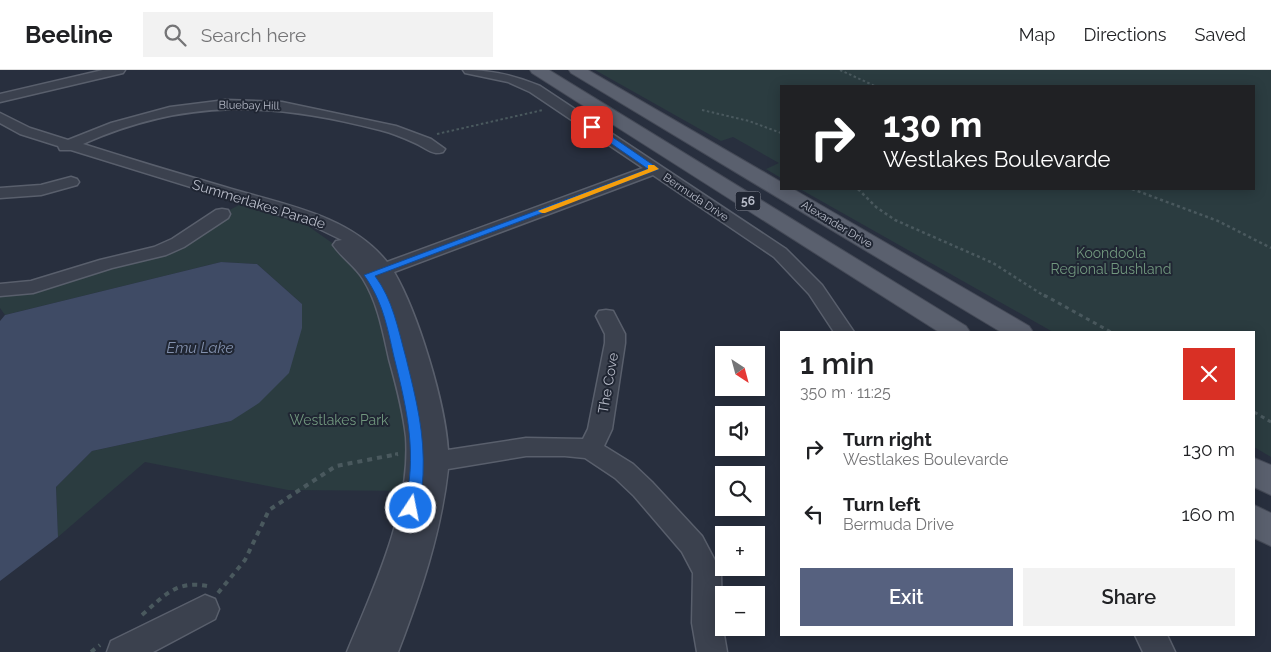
<!DOCTYPE html>
<meta charset="utf-8">
<style>
:root{--surface:#fff;--page:#f2f2f2;--text:#202124;--muted:#757577;--line:#e0e0e0;--accent:#56617f}
body{margin:0;font-family:Raleway,sans-serif;background:var(--page);color:var(--text);height:100vh;display:flex;flex-direction:column;font-size:19px;white-space:nowrap}
*{box-sizing:border-box;margin:0}
p{font-size:16px;color:var(--muted)}
.icon{flex:none;width:28px;height:28px;fill:none;stroke:currentColor;stroke-width:2;stroke-linecap:round;stroke-linejoin:round}
.map{position:relative;flex:1;overflow:hidden}
.side{position:absolute;left:780px;top:261px;width:475px;height:305px;display:flex;flex-direction:column;background:var(--surface);border-radius:0px;box-shadow:0 2px 12px #0003}
.side>*{flex:none}
.banner{position:absolute;left:780px;top:15px;width:475px;height:105px;border-radius:0px;box-shadow:0 2px 12px #0003;background:#202124;color:#fff;overflow:hidden}
.needle{width:32px;rotate:144deg}
.buttons{position:absolute;left:715px;top:276px;display:grid;gap:10px}
.buttons a{display:grid;place-items:center;width:50px;height:50px;border-radius:0px;background:var(--surface);box-shadow:0 2px 12px #0003;font-size:25px}
.pin{position:absolute;display:grid;place-items:center;width:42px;height:42px;color:#fff;margin:-21px;border-radius:10px;box-shadow:0 2px 8px #0006}
.me{position:absolute;width:55px;margin:-28px;rotate:11deg;stroke-linejoin:round;filter:drop-shadow(0 0 4px #0008)}
.turn{display:flex;align-items:center;gap:18px;height:105px;padding:0 20px;font-size:22px}
.turn .icon{width:65px;height:65px;stroke-width:2.5}
.turn b{display:block;font-size:35px;line-height:42px}
.round{display:grid;place-items:center;flex:none;width:52px;height:52px;border-radius:0px;background:var(--page)}
.headline{display:flex;align-items:center;justify-content:space-between;height:85px;padding:0 20px}
h1{font-size:30px;font-weight:600;line-height:38px}
.action{display:flex;gap:10px;margin-top:auto;padding:10px 20px}
.action a{flex:1;height:58px;border-radius:0px;background:var(--accent);color:#fff;font-size:20px;font-weight:600;line-height:58px;text-align:center}
.action a+a{background:var(--page);color:var(--text)}
ul{padding:0;list-style:none}
li{display:flex;align-items:center;gap:15px;height:65px;padding:0 20px}
li div{flex:1}
li b{display:block;font-size:19px}
li em{font-style:normal}
header{display:flex;align-items:center;gap:30px;box-sizing:border-box;height:70px;padding:0 25px;background:var(--surface);border-bottom:1px solid var(--line)}
header strong{font-size:24px}
nav{display:flex;gap:28px;margin-inline-start:auto;font-size:18px}
.search{width:350px;height:45px;background:var(--page);display:flex;align-items:center;gap:12px;box-sizing:border-box;padding:0 18px;border-radius:0px;color:var(--muted);font-size:19px}
.map>svg:first-child{display:block}
.green{fill:#2b3c40}
.water{fill:#3f4b65}
.lines{fill:none;stroke-linecap:round;stroke-linejoin:round}
.minor-casing{stroke:#595f6c;stroke-width:3}
.major-casing{stroke:#454a57;stroke-width:2}
.path-far3{stroke:#4a595e;stroke-width:2;stroke-dasharray:2.5 2.5;stroke-linecap:butt}
.path-far2{stroke:#4a595e;stroke-width:2.5;stroke-dasharray:3 3;stroke-linecap:butt}
.path-far1{stroke:#4a595e;stroke-width:3;stroke-dasharray:4 4;stroke-linecap:butt}
.path{stroke:#4a595e;stroke-width:4;stroke-dasharray:5 5;stroke-linecap:butt}
.minor{fill:#3b414e;fill-rule:evenodd}
.major{fill:#5a606e;fill-rule:evenodd}
.route{fill:#1a73e8;stroke:#114b97}
.slow{fill:#f59e0b}
.labels{text-anchor:middle;stroke-width:4;stroke-linejoin:round;paint-order:stroke}
.far-street-label{font-size:11px;fill:#b8bcc9;stroke:#202633}
.shield{fill:#202633;stroke:#8a8f9c;stroke-width:1}
.shield-label{font-size:12px;font-weight:bold;fill:#b8bcc9}
.street-label{font-size:14px;fill:#b8bcc9;stroke:#202633}
.park-label{font-size:14px;fill:#71977e;stroke:#202633}
.water-label{font-size:15px;font-style:italic;fill:#8290ad;stroke:#202633}
</style>
<header>
<strong>Beeline</strong>
<div class="search"><svg class="icon" aria-label="search" viewBox="0 0 24 24"><circle cx="10" cy="10" r="6"/><path d="M15 15l6 6"/></svg>Search here</div>
<nav><a>Map</a><a>Directions</a><a>Saved</a></nav>
</header>
<div class="map">
<svg width="1271" height="582" viewBox="0 0 1271 582">
<rect width="100%" height="100%" fill="#282f3e"/>
<!-- green -->
<path class="green" d="M 595,0 L 1271,0 L 1271,387 L 1254,377 L 1254,262 L 1053,262 L 800,119 L 1254,119 L 1254,16 L 781,16 L 781,108 L 766,99 L 779,93 L 733,67 L 721,71 Z
M 239,135 L 308,156 L 358,191 L 398,279 L 415,421 L 288,420 L 145,392 L 58,467 L 56,417 L 92,381 L 231,351 L 302,234 L 257,194 L 221,192 L 5,245 L 0,238 L 0,220 L 144,186 Z"/>
<!-- water -->
<path class="water" d="M 221,192 L 257,194 L 302,234 L 302,258 L 289,303 L 259,333 L 231,351 L 92,381 L 56,417 L 58,467 L 0,511 L 0,251 L 5,245 Z"/>
<g class="lines">
<defs>
<path id="minor" d="M 103,0 L 125,0 L 123,3 L 0,32 L 0,24 Z
M 463,0 C 491,0 514,5 540,16 L 786,179 L 822,215 L 854,262 L 834,262 L 809,224 L 774,187 L 653,105 L 394,202 C 418,243 445,332 448,380 L 526,368 L 583,369 L 588,359 L 605,273 L 605,264 L 596,246 L 599,241 L 606,240 L 613,241 L 625,264 L 625,273 L 612,359 L 604,376 L 633,394 L 652,412 L 702,466 L 721,502 L 722,553 L 727,582 L 697,582 L 692,553 L 693,503 L 682,482 L 634,426 L 615,408 L 585,388 L 565,386 L 526,386 L 448,399 C 441,463 421,522 398,582 L 347,582 C 374,517 411,439 406,367 C 403,340 396,314 389,289 C 383,262 378,233 363,209 C 355,196 342,188 333,175 L 336,171 L 342,170 L 307,153 L 71,80 L 60,80 L 58,76 L 20,64 L 0,53 L 0,43 L 30,58 L 68,70 L 111,53 L 170,37 L 226,30 L 282,32 L 396,56 L 431,69 L 445,79 L 443,82 C 440,83 439,83 436,83 C 429,82 422,76 415,73 C 404,68 392,63 380,60 C 273,32 186,28 83,74 C 130,89 177,103 225,117 C 280,134 349,144 387,192 L 643,98 L 530,22 L 508,12 L 465,3 Z
M 71,107 L 77,109 L 79,112 L 77,115 L 41,125 L 0,128 L 0,118 L 41,115 Z
M 222,139 L 228,140 L 230,144 L 228,148 L 184,177 L 166,185 L 112,198 L 33,223 L 0,226 L 0,214 L 31,211 L 100,190 L 154,177 L 172,169 L 216,140 Z
M 205,525 L 215,529 L 219,539 L 215,549 L 153,582 L 107,582 L 111,571 Z
M 1135,565 L 1167,565 L 1175,582 L 1143,582 Z"/>
<path id="major" d="M 530,0 L 549,0 L 966,256 L 970,262 L 939,262 L 532,3 Z
M 569,0 L 588,0 L 781,112 L 781,119 L 793,119 L 1029,256 L 1033,262 L 1001,262 L 571,3 Z
M 1254,388 L 1271,395 L 1271,425 L 1254,417 Z
M 1254,435 L 1271,443 L 1271,476 L 1254,468 Z"/>
</defs>
<!-- minor casing -->
<use href="#minor" class="minor-casing"/>
<!-- major casing -->
<use href="#major" class="major-casing"/>
<!-- path-far3 -->
<path class="path-far3" d="M 840,0 L 875,16
M 702,40 L 749,51 L 781,63
M 437,64 L 543,40"/>
<!-- path-far2 -->
<path class="path-far2" d="M 858,119 L 876,137 L 895,150 L 993,193 L 1046,227
M 1132,119 L 1218,151 L 1271,178"/>
<!-- path-far1 -->
<path class="path-far1" d="M 1044,225 L 1111,262
M 1254,342 L 1271,352
M 395,384 L 398,384"/>
<!-- path -->
<path class="path" d="M 218,523 L 245,490 L 269,440 L 336,396 L 398,384
M 142,545 C 164,526 176,510 207,516
M 91,582 L 100,575"/>
<!-- minor -->
<use href="#minor" class="minor"/>
<!-- major -->
<use href="#major" class="major"/>
</g>
<!-- route -->
<path class="route" d="M 590,55 L 595,55 L 659,99 L 375,206 C 393,230 398,259 406,288 C 416,329 425,363 423,405 C 422,418 421,431 416,443 L 411,444 L 406,443 L 404,438 C 418,386 407,339 394,287 C 387,256 383,232 364,205 L 648,99 L 590,59 Z"/>
<!-- slow -->
<path class="slow" d="M 648,95 L 654,95 L 659,99 L 545,143 L 542,143 L 538,141 L 648,99 Z"/>
<g class="labels">
<!-- far-street labels -->
<g class="far-street-label">
<text transform="translate(249 35) rotate(1)" y="4">Bluebay Hill</text>
<text transform="translate(696 127) rotate(34)" y="4">Bermuda Drive</text>
<text transform="translate(837 154) rotate(31)" y="4">Alexander Drive</text>
</g>
<!-- shield labels -->
<rect class="shield" x="735.5" y="121.5" width="25" height="19" rx="4"/>
<g class="shield-label">
<text x="748" y="135">56</text>
</g>
<!-- street labels -->
<g class="street-label">
<text transform="translate(259 134) rotate(17)" y="5">Summerlakes Parade</text>
<text transform="translate(608 313) rotate(-80)" y="5">The Cove</text>
</g>
<!-- park labels -->
<g class="park-label">
<text x="1111" y="188">Koondoola<tspan x="1111" dy="16">Regional Bushland</tspan></text>
<text x="339" y="355">Westlakes Park</text>
</g>
<!-- water labels -->
<g class="water-label">
<text x="200" y="283">Emu Lake</text>
</g>
</g>
</svg>
<div class="buttons">
<a><svg class="needle" viewBox="-14 -14 28 28"><path d="M0-13l5 13h-10z" fill="#e53935"/><path d="M0 13l5-13h-10z" fill="#757577"/></svg></a>
<a><svg class="icon" aria-label="sound" viewBox="0 0 24 24"><path d="M4 9h4l5-4v14l-5-4H4zM17 9q2 3 0 6"/></svg></a>
<a><svg class="icon" aria-label="search" viewBox="0 0 24 24"><circle cx="10" cy="10" r="6"/><path d="M15 15l6 6"/></svg></a>
<a>+</a>
<a>−</a>
</div>
<div class="pin" style="left:592px;top:57px;background:#d93025"><svg class="icon" aria-label="arrive" viewBox="0 0 24 24"><path d="M6 21V4h12l-3 4 3 4H6"/></svg></div>
<svg class="me" style="left:411px;top:438px" viewBox="-20 -20 40 40"><circle r="17" fill="#1a73e8" stroke="#fff" stroke-width="3"/><path d="M0-11L8 9 0 5-8 9z" fill="#fff"/></svg>
<div class="banner">
<div class="turn"><svg class="icon" aria-label="right" viewBox="0 0 24 24"><path d="M7 20v-9h11M14 6l5 5-5 5"/></svg><div><b>130 m</b>Westlakes Boulevarde</div></div>
</div>
<section class="side">
<div class="headline"><div><h1>1 min</h1><p>350 m · 11:25</p></div><a class="round" style="background:#d93025;color:#fff"><svg class="icon" aria-label="close" viewBox="0 0 24 24"><path d="M6 6l12 12M18 6L6 18"/></svg></a></div>
<ul>
<li><svg class="icon" aria-label="right" viewBox="0 0 24 24"><path d="M7 20v-9h11M14 6l5 5-5 5"/></svg><div><b>Turn right</b><p>Westlakes Boulevarde</p></div><em>130 m</em></li>
<li><svg class="icon" aria-label="left" viewBox="0 0 24 24"><path d="M17 20v-9H6M10 6l-5 5 5 5"/></svg><div><b>Turn left</b><p>Bermuda Drive</p></div><em>160 m</em></li>
</ul>
<div class="action"><a>Exit</a><a>Share</a></div>
</section>
</div>
